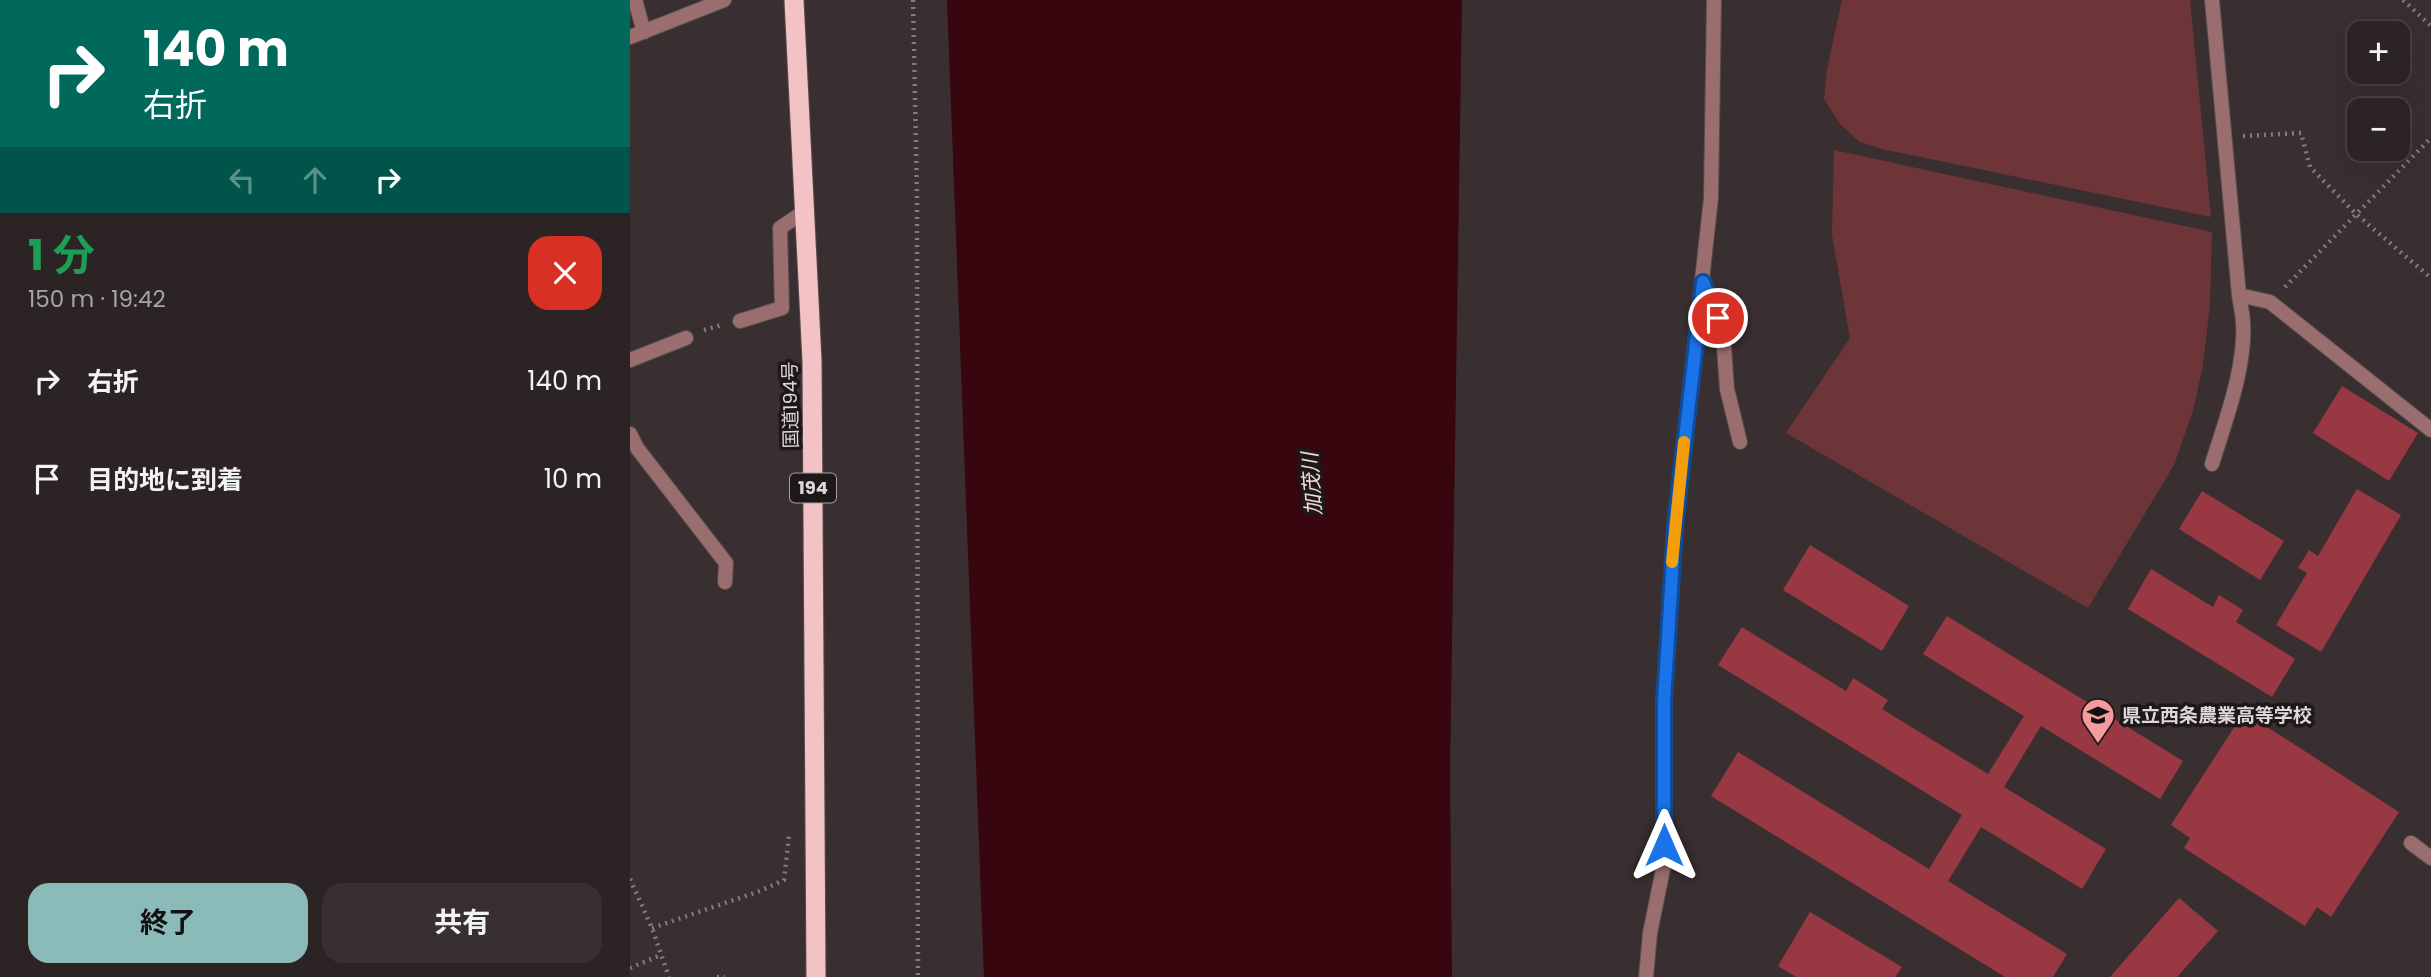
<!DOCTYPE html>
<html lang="ja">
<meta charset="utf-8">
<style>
:root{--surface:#2c2324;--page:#382f31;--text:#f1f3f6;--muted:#a6a4a6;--line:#484041;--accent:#8bbbb9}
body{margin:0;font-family:Poppins,"Noto Sans JP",sans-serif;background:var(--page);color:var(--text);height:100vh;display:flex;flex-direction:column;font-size:26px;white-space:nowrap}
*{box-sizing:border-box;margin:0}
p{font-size:23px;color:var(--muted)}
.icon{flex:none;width:38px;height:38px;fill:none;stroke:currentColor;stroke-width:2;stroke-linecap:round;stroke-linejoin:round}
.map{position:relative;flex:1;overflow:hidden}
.details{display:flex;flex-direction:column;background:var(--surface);width:630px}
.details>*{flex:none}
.guide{background:#00695c;color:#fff;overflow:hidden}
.tools{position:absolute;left:1717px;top:21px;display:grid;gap:14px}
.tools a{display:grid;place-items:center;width:63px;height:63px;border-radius:14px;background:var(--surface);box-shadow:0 7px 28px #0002,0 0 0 2px var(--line);font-size:35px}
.pin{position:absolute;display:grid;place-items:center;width:60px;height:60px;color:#fff;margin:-30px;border:4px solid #fff;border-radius:50%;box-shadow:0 2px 7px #0007}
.me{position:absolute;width:77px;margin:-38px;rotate:0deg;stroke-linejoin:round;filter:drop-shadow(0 0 5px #0008)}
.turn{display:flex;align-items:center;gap:24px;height:147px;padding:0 28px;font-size:32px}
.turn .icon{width:91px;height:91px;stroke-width:2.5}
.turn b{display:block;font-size:49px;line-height:60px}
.lanes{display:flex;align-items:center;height:66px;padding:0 28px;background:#0003;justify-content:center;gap:35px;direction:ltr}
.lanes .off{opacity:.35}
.round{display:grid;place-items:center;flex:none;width:74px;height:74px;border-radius:21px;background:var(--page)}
.head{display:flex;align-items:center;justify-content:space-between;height:119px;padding:0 28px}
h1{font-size:42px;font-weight:700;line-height:52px;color:#1e9e55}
.action{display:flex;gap:14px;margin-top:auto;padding:14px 28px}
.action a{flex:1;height:80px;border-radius:21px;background:var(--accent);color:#111;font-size:28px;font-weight:700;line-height:80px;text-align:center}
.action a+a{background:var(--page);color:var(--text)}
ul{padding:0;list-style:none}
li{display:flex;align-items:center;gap:21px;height:98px;padding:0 28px}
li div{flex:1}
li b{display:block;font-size:26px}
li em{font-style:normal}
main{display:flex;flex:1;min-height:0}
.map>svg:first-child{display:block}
.green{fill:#6e3539}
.water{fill:#37060e}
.building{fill:#983842}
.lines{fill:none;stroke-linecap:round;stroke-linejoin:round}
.minor-casing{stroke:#584d4e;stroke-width:16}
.trunk-casing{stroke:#584d4e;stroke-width:21}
.path{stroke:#857b7c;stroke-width:4.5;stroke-dasharray:2 5;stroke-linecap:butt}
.minor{stroke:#9a6d6e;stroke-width:14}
.trunk{stroke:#f3c2c4;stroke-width:19}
.route-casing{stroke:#114b97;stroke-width:18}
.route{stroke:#1a73e8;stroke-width:12}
.slow{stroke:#f59e0b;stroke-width:12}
.labels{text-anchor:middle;stroke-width:7;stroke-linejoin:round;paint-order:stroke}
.shield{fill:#1e1919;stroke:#a59f9f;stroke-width:2}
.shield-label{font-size:18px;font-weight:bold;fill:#dfd8d8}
.street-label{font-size:19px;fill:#dfd8d8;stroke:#1e1919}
.poi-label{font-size:19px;font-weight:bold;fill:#dfd8d8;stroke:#1e1919;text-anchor:start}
.water-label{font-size:21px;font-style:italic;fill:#f5d8d8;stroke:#1e1919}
</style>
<main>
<section class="details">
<div class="guide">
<div class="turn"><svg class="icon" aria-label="right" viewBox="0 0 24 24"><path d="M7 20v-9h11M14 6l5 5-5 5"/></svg><div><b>140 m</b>右折</div></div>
<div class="lanes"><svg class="icon off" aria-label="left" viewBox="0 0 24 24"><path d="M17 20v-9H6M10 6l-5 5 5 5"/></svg><svg class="icon off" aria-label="ahead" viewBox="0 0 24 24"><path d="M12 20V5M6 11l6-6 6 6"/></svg><svg class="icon" aria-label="right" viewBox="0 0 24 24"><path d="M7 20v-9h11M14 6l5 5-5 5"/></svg></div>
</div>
<div class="head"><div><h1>1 分</h1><p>150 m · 19:42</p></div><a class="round" style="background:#d93025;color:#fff"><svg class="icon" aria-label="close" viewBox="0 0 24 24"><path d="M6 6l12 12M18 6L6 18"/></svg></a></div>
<ul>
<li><svg class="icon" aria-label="right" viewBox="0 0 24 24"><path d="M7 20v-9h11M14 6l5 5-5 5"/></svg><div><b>右折</b></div><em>140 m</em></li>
<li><svg class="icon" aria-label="arrive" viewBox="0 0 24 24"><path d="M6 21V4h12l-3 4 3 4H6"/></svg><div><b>目的地に到着</b></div><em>10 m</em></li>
</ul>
<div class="action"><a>終了</a><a>共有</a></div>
</section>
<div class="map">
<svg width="1801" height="977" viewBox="0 0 1801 977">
<rect width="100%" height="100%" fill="#3a2f30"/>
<!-- green -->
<path class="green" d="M 1212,0 L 1560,0 L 1581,217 L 1252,149 L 1230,142 L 1210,124 L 1194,99 L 1197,69 Z
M 1204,150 L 1582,232 L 1580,304 L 1573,365 L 1563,411 L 1544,465 L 1458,608 L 1156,433 L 1220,338 L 1202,235 Z"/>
<!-- water -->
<path class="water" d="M 317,0 L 832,0 L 820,773 L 822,977 L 354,977 Z"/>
<!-- building -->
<path class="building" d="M 1712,386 L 1788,433 L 1759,481 L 1683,433 Z
M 1727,489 L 1771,515 L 1691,652 L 1646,625 L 1677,573 L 1668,568 L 1679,550 L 1688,556 Z
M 1572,491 L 1654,541 L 1630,580 L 1549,529 Z
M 1180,545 L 1279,606 L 1252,651 L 1153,590 Z
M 1521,569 L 1583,607 L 1589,595 L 1613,610 L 1606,622 L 1665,659 L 1642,697 L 1498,609 Z
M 1317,616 L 1553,761 L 1530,799 L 1411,726 L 1374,787 L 1476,849 L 1452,889 L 1351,827 L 1318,881 L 1437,954 L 1423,977 L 1375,977 L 1081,796 L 1108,752 L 1299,869 L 1332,815 L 1088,665 L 1112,627 L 1216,691 L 1223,678 L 1258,700 L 1252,709 L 1358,774 L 1394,716 L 1293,654 Z
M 1614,712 L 1769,812 L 1701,917 L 1687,907 L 1675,926 L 1554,848 L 1560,838 L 1541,825 Z
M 1549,898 L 1588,931 L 1547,977 L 1480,977 Z
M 1180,912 L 1272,967 L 1265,977 L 1166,977 L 1148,966 Z"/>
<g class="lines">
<defs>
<path id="minor" d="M 5,0 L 14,32
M 1582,0 L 1609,295 C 1610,304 1613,314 1613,323 C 1616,367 1595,422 1582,464
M 0,37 L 94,0
M 1073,283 L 1088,318 L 1094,347 L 1097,389 L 1110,442
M 1609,295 L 1640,302 L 1801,430
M 110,321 L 152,308 L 150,228 L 175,211
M 0,360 L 56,338
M 0,434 L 7,448 L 96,563 L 95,582
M 1781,843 L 1801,858
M 1016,977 L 1020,933 L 1033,869 L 1034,701 L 1045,526 L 1081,198 L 1084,0"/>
<path id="trunk" d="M 164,0 L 182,361 L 186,977"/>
</defs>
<!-- minor casing -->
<use href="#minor" class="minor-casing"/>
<!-- trunk casing -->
<use href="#trunk" class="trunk-casing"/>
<!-- path -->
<path class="path" d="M 283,0 L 287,196 L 288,977
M 1773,0 L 1801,26
M 1613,136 L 1671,133 L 1680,167 L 1726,214 L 1801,278
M 1655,287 L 1801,138
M 74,330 L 92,325
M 0,879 L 22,928 L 39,977
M 22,928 L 130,891 L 154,880 L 159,836
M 0,968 L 31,955
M 87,977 L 95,977"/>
<!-- minor -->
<use href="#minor" class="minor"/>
<!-- trunk -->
<use href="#trunk" class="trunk"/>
</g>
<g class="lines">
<defs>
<path id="route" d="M 1034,845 L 1034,701 L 1045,526 L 1073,282 L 1088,318"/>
</defs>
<!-- route casing -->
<use href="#route" class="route-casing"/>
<!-- route -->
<use href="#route" class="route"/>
<!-- slow -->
<path class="slow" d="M 1042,562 L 1054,442"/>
</g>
<!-- icons -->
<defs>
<symbol id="school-pin" viewBox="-11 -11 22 30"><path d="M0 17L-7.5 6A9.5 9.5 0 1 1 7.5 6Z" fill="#f59b9e" stroke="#1e1919"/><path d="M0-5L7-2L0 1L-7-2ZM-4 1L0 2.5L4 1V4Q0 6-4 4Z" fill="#111"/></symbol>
</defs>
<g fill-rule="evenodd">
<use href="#school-pin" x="1449" y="696" width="38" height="52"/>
</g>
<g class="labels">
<!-- shield labels -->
<rect class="shield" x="160" y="473.5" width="46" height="29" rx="5"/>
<g class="shield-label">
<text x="183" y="494">194</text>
</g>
<!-- street labels -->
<g class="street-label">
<text transform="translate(160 405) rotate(-91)" y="7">国道194号</text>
</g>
<!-- poi labels -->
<g class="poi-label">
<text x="1492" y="722">県立西条農業高等学校</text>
</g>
<!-- water labels -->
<g class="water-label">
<text transform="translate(682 484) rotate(-94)" y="7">加茂川</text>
</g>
</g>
</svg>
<div class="tools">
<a>+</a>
<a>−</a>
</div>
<div class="pin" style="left:1088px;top:318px;background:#d93025"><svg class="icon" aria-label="arrive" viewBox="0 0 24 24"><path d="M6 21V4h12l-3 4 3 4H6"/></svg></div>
<svg class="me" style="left:1034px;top:845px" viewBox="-20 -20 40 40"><path d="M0-17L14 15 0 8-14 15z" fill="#1a73e8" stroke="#fff" stroke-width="4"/></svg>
</div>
</main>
